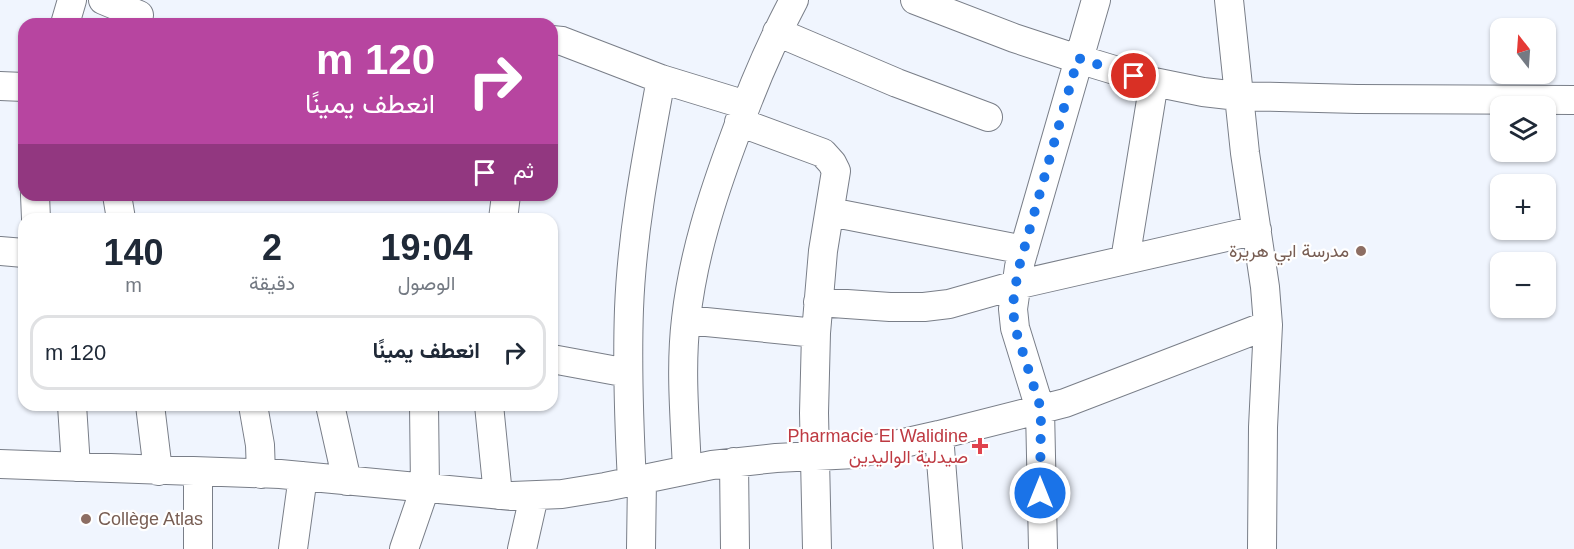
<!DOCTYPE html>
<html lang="ar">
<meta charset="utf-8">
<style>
:root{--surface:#fff;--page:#f6f6f7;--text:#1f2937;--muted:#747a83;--line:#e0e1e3}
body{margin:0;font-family:Helvetica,Vazirmatn,sans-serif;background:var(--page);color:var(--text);direction:rtl;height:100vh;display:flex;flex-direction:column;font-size:22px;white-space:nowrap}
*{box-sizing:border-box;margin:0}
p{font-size:20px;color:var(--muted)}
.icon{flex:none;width:33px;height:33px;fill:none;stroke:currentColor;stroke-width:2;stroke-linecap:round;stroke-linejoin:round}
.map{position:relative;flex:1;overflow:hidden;direction:ltr}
.side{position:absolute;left:18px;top:213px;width:540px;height:198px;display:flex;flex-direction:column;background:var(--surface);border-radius:18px;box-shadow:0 2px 4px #0004;direction:rtl}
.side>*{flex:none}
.banner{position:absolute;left:18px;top:18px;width:540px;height:183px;border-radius:18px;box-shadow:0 2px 4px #0004;direction:rtl;background:#b745a0;color:#fff;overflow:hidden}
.needle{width:39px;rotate:343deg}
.controls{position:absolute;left:1490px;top:18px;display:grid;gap:12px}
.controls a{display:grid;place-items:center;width:66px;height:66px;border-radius:12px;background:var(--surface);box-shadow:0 2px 4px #0004;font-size:30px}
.pin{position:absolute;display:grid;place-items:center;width:51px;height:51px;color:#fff;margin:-26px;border:3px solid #fff;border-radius:50%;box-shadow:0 2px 6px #0007}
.me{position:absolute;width:66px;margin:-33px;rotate:0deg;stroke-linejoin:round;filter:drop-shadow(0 0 4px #0008)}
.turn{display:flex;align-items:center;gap:21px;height:126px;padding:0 24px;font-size:27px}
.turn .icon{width:78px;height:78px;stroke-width:2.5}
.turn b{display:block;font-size:42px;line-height:51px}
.then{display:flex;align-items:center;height:57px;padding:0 24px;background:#0003;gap:12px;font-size:22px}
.eta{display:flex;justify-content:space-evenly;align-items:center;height:102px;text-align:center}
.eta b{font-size:36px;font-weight:700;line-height:42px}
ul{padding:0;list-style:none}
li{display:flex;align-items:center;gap:18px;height:75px;margin:0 12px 9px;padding:0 12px;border:3px solid var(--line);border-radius:18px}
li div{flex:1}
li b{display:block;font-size:22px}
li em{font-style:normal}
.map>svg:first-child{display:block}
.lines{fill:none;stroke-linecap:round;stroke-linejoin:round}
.street-casing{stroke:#797e88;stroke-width:30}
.street{stroke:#fff;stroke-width:28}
.route{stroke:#1a73e8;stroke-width:10;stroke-dasharray:0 18}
.education-dot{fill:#8d6e63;stroke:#fff;stroke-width:2}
.health-dot{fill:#e0444e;stroke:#fff;stroke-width:2}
.labels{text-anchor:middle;stroke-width:4.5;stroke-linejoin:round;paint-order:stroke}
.education-label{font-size:18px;fill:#785e54;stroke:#fff;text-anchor:end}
.health-label{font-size:18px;fill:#be3a42;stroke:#fff;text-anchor:end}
</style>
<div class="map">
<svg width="1574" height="549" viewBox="0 0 1574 549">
<rect width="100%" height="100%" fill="#f0f5fe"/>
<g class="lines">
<defs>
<path id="street" d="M 103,0 L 139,15
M 915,0 L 1014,38 L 1078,59 L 1154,82 L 1203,92 L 1238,96 L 1357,99 L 1574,100
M 1229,0 L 1245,153 L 1265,287 L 1268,325 L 1263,427 L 1262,549
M 65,24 L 72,0
M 777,32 L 897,83 L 988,117
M 552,40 L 562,41 L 661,79 L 746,105
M 0,86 L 24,87
M 739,122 L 823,153 L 832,163 L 836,171 L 823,251 L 816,333 L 814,413 L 817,549
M 35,195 L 36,219
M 117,195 L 121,219
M 830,212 L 1024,250
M 503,219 L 506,195
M 0,251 L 24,253
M 1125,260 L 1154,82
M 818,302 L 890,307 L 924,307 L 949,304 L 1016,285 L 1257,230
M 686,320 L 816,333
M 552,359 L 628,373
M 72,405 L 76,467
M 150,405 L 158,471
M 253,405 L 260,445 L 261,474
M 330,405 L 347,481
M 489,405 L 498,495
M 939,435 L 948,549
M 734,462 L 735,549
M 0,464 L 280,474 L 512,496 L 562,494 L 605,487 L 712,465 L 776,458 L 855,454 L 939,435 L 1065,403 L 1268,325
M 687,470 C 685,420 680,369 686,319 C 693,256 712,197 734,138 C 751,90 770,45 794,0
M 632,482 C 629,424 627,366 629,309 C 632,231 647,155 661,79
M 198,549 L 198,472
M 293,549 L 303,476
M 404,549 L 425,488 L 424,405
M 522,549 L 534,496
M 641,549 L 642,479
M 1043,549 L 1040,409 L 1015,328 L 1013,309 L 1019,267 L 1096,0"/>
</defs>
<!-- street casing -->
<use href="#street" class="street-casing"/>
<!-- street -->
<use href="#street" class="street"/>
</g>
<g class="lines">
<!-- route -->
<path class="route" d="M 1040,493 L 1041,409 L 1015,328 L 1013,309 L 1014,294 L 1019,267 L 1078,58 L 1134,76"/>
</g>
<!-- markers -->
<g class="education-dot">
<circle cx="1361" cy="251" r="6"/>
<circle cx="86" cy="519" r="6"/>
</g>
<path class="health-dot" d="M977 437h6v6h6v6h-6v6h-6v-6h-6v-6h6z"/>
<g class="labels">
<!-- education labels -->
<g class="education-label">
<text x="1349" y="257">مدرسة ابي هريرة</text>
<text x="98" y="525" text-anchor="start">Collège Atlas</text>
</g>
<!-- health labels -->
<g class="health-label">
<text x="968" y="442">Pharmacie El Walidine<tspan x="968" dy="21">صيدلية الواليدين</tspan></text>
</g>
</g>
</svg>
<div class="controls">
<a><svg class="needle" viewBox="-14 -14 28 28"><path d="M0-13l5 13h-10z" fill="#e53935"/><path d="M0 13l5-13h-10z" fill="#747a83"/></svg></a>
<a><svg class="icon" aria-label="layers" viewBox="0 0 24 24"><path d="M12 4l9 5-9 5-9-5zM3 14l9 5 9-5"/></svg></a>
<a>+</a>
<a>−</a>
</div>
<div class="pin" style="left:1134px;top:76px;background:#d93025"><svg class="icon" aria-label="arrive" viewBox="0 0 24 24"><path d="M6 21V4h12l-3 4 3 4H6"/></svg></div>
<svg class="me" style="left:1040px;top:493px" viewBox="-20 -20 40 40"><circle r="17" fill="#1a73e8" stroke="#fff" stroke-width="3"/><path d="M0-11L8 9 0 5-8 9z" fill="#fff"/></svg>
<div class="banner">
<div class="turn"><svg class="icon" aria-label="right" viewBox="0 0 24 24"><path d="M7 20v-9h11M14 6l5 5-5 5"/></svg><div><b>120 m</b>انعطف يمينًا</div></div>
<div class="then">ثم<svg class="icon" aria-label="arrive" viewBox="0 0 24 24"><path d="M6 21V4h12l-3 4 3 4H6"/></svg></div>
</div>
<section class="side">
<div class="eta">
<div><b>19:04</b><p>الوصول</p></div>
<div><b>2</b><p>دقيقة</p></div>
<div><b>140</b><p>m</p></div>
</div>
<ul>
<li><svg class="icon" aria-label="right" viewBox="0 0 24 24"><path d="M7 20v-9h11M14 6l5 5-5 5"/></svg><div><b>انعطف يمينًا</b></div><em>120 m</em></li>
</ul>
</section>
</div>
